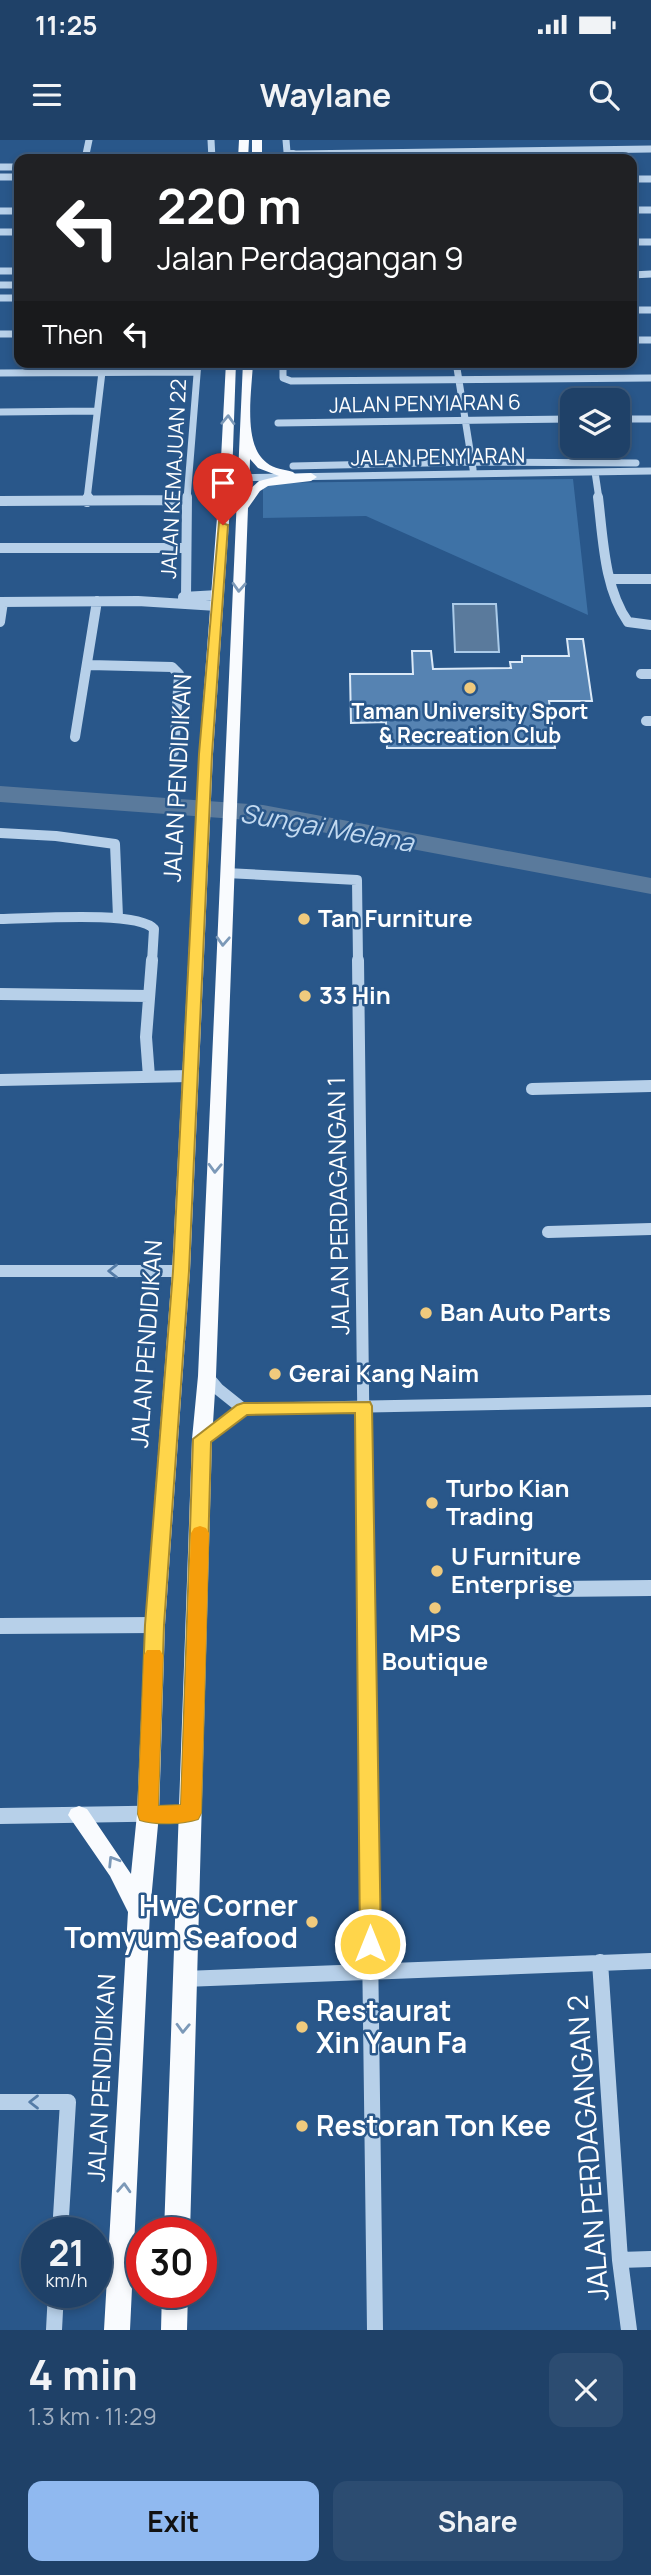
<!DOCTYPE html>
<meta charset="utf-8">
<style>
:root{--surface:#1f4168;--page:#2c4c71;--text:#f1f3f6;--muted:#a1afc0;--line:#3c5a7c;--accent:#90b9f0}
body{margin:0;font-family:Manrope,sans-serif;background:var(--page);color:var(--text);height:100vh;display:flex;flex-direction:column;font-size:26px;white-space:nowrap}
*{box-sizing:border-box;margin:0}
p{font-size:23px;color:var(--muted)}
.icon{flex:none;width:38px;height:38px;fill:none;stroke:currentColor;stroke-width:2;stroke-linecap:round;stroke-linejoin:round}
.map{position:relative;height:2190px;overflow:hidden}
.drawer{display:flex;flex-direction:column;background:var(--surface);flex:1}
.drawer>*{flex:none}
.top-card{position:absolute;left:14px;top:14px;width:623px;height:214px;border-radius:14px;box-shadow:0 4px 10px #0003,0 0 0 2px var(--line);background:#202124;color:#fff;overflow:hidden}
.controls{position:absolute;left:560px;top:248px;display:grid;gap:14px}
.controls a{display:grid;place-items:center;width:70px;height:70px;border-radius:14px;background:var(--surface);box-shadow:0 4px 10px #0003,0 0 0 2px var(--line);font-size:35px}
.speed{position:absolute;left:21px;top:2077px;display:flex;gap:14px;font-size:35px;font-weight:700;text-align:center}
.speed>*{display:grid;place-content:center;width:91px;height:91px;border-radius:50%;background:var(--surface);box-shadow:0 4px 10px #0003,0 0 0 2px var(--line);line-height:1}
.speed small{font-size:18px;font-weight:400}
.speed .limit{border:10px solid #d22;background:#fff;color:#111}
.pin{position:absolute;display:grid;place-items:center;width:60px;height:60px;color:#fff;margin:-72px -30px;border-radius:50% 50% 50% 0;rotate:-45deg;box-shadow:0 0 7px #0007}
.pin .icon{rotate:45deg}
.me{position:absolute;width:77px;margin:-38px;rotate:0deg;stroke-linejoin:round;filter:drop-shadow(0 0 5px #0008)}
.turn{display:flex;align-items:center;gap:24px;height:147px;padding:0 28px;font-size:32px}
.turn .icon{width:91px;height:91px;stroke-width:2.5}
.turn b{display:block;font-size:49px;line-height:60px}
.then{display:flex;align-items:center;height:66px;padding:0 28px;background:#0003;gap:14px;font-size:26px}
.round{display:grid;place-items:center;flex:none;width:74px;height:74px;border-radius:14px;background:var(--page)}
.overview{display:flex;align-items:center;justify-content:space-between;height:119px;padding:0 28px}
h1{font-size:42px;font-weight:700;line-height:52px}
.action{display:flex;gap:14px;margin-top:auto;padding:14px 28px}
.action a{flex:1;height:80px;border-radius:14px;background:var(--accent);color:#111;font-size:28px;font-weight:700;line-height:80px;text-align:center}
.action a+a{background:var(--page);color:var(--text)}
.status{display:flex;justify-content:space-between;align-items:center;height:49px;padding:0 35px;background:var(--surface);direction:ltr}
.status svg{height:19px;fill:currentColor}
header{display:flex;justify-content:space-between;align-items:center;height:91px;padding:0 28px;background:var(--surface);font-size:32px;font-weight:700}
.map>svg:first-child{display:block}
.green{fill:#3e72a6}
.water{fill:#5a7a9c;stroke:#abcbe9;stroke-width:2}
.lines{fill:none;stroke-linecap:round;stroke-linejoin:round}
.river{fill:#5a7a9c;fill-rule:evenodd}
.building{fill:#5683b2;stroke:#dbe9f7;stroke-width:2}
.minor-far3{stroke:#b7d0e9;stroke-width:7}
.minor-far2{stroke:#b7d0e9;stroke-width:10}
.minor-far1{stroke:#b7d0e9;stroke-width:12}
.minor{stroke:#b7d0e9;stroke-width:16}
.major{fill:#f9fbfe;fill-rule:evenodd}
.oneway{stroke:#7c99b8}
.oneway2{stroke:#547ba6}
.route{fill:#ffd54a;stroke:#a68a30;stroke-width:2}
.slow{fill:#f59e0b}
.poi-dot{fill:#f0ca7d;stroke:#29578a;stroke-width:2.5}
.labels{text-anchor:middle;stroke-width:5;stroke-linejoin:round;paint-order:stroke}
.far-street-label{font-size:21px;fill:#fff;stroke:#29578a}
.far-poi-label{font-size:21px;font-weight:bold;fill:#fff;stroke:#29578a}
.street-label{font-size:24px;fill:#fff;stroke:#29578a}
.poi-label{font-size:24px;font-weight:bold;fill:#fff;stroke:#29578a;text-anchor:start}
.water-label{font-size:26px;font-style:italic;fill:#c2d9f0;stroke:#29578a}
.near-poi-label{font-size:28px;font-weight:bold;fill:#fff;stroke:#29578a;text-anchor:start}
.near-street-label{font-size:28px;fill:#fff;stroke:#29578a}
</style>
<div class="status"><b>11:25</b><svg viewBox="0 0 49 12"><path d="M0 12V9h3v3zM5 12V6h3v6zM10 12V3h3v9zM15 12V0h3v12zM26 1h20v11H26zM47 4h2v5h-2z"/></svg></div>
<header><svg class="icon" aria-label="menu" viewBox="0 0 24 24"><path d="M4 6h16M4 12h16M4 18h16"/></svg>Waylane<svg class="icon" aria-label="search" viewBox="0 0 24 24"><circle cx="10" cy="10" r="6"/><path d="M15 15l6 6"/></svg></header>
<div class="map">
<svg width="651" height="2190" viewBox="0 0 651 2190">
<rect width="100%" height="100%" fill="#29578a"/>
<!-- green -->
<path class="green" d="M 573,339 L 588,475 L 366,376 L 263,378 L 263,343 Z"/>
<!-- water -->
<path class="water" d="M 453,464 L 496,464 L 499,512 L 455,512 Z"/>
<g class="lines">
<!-- river -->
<path class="river" d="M 0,646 L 263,665 L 651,738 L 651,754 L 263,681 L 0,662 Z"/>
</g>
<!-- building -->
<path class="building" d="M 567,499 L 583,499 L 592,561 L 549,561 L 555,608 L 387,608 L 386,582 L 351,583 L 350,534 L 413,534 L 412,511 L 431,511 L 433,529 L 511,528 L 510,522 L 522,522 L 522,516 L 569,516 Z"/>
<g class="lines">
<!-- minor-far3 -->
<path class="minor-far3" d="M 211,0 L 212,19
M 286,0 L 287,12 L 295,14 L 651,9
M 85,19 L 89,0
M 0,27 L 19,27
M 0,37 L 19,37
M 632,39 L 651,39
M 632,70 L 651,70
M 0,71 L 19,71
M 0,92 L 19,92
M 632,102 L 651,102
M 0,131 L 19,131
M 632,135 L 651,134
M 0,145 L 19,145
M 0,158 L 19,158
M 632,170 L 651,170
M 0,194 L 19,194
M 632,200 L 651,200
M 283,222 L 283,238 L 291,241 L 651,238
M 456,222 L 473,329
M 0,233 L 197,232
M 0,272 L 96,271
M 618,279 L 651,279
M 278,283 L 572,279
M 293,326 L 472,322 L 636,323
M 595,332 L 599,359
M 226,338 L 651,331
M 87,359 L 102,232
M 187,359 L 198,222"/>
<!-- minor-far2 -->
<path class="minor-far2" d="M 598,357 C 603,398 604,448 628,482 L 651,485
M 0,361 L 187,360
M 87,362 L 88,357
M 0,408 L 185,408
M 611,439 L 651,439
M 183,457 L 218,455
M 186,457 L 187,357
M 0,462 L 138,461 L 217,466
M 0,482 L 3,462
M 89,525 L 172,527 L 179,534 L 174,612
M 641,534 L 651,534
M 646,581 L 651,581
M 75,597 L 97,461
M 0,693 L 56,696 L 115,704 L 118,777
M 226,733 L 357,740 L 358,822
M 0,779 C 29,779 138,770 154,789 L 152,822"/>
<!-- minor-far1 -->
<path class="minor-far1" d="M 358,820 L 365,1419
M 0,854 L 149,856
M 149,937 L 146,897 L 152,820
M 0,940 L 190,936
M 532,949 L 651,946
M 548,1092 L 651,1089
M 0,1131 L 181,1131
M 207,1236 L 218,1249 L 243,1269
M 202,1299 L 243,1269 L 651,1261"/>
<!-- minor -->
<path class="minor" d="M 365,1417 L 375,2190
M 557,1449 L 651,1448
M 0,1486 L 155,1485
M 0,1676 L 191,1673
M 600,1822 L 620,2120 L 629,2190
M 184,1839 L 651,1821
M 0,1962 L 68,1962 L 60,2093
M 620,2120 L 651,2119
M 54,2190 L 56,2152"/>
<!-- major -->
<path class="major" d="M 239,0 L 249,0 L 248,19 L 238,19 Z
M 252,0 L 262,0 L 262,19 L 252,19 Z
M 226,222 L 236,222 L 232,338 L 213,614 L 190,1131 L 165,1485 L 159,1674 L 150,1772 L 130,2190 L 104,2190 L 128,1772 L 110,1736 L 68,1675 L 71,1669 L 79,1666 L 87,1669 L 131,1734 L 137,1674 L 145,1485 L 172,1131 L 199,614 L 220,338 Z
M 243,222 L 253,222 C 252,251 242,305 267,323 C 274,329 284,329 293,332 L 295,334 L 311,333 L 317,337 L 311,341 L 268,346 L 260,351 L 248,368 L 216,1236 L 212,1299 L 190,2093 L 164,2093 L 192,1299 L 198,1236 ZM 250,319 L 258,328 L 279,336 L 259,341 L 249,350 Z
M 162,2152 L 188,2152 L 187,2190 L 161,2190 Z"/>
</g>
<!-- one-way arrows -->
<defs><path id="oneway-chevron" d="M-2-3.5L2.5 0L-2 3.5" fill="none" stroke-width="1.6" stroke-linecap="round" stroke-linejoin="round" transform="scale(1.75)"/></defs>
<g class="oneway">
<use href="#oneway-chevron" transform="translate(228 280) rotate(-88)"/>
<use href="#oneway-chevron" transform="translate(239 447) rotate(93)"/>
<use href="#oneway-chevron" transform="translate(223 801) rotate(93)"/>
<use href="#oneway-chevron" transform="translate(215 1028) rotate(92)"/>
<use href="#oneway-chevron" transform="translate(113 1721) rotate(-122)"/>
<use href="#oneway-chevron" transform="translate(183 1888) rotate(92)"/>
<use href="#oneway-chevron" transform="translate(124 2048) rotate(-87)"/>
</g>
<g class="oneway2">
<use href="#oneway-chevron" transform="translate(113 1131) rotate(-180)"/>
<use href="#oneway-chevron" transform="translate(34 1962) rotate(180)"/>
</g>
<!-- route -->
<path class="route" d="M 219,382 L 228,385 L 212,614 L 189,1131 L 164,1485 L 158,1666 L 181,1665 L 193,1299 L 237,1265 L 243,1263 L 370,1262 L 372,1266 L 381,1804 L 377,1810 L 370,1813 L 363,1810 L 360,1804 L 355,1273 L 247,1275 L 211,1302 L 201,1673 L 198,1679 C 183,1684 156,1685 140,1680 L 138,1674 L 145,1485 L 173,1131 L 199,614 Z"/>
<!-- slow -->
<path class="slow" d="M 200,1386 L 206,1388 L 209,1393 L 201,1673 L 198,1679 C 183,1684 156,1685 140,1680 L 138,1674 L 144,1515 L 147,1510 L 160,1510 L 163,1515 L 158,1666 L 181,1665 L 191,1393 L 194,1388 Z"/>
<!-- markers -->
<g class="poi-dot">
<circle cx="470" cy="548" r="7"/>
<circle cx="304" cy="779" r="7"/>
<circle cx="305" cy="856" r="7"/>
<circle cx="426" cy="1173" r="7"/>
<circle cx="275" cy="1234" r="7"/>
<circle cx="432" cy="1363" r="7"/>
<circle cx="437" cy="1431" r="7"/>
<circle cx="435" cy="1468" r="7"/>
<circle cx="312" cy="1782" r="7"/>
<circle cx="302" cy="1887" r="7"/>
<circle cx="302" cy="1986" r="7"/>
</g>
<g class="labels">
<!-- far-street labels -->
<g class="far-street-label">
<text transform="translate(425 264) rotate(-1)" y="7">JALAN PENYIARAN 6</text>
<text transform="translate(438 317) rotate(-1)" y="7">JALAN PENYIARAN</text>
<text transform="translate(174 339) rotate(-87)" y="7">JALAN KEMAJUAN 22</text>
</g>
<!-- far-poi labels -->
<g class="far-poi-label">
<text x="470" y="579">Taman University Sport<tspan x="470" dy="24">&amp; Recreation Club</tspan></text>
</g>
<!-- street labels -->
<g class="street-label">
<text transform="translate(178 638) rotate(-87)" y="8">JALAN PENDIDIKAN</text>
<text transform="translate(339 1066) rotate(-91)" y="8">JALAN PERDAGANGAN 1</text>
<text transform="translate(147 1204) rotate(-86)" y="8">JALAN PENDIDIKAN</text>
<text transform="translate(102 1938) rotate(-87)" y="8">JALAN PENDIDIKAN</text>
</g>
<!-- poi labels -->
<g class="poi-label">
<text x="318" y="787">Tan Furniture</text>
<text x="319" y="864">33 Hin</text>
<text x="440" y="1181">Ban Auto Parts</text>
<text x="289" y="1242">Gerai Kang Naim</text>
<text x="446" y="1357">Turbo Kian<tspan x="446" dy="28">Trading</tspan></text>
<text x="451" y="1425">U Furniture<tspan x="451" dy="28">Enterprise</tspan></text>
<text x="435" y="1502" text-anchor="middle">MPS<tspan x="435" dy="28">Boutique</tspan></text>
</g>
<!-- water labels -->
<g class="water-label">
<text transform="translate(327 688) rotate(10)" y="9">Sungai Melana</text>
</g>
<!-- near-poi labels -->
<g class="near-poi-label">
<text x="298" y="1776" text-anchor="end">Hwe Corner<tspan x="298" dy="32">Tomyum Seafood</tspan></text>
<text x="316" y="1881">Restaurat<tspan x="316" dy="32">Xin Yaun Fa</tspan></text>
<text x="316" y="1996">Restoran Ton Kee</text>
</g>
<!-- near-street labels -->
<g class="near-street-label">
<text transform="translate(588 2008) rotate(-94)" y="10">JALAN PERDAGANGAN 2</text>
</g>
</g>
</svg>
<div class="controls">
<a><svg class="icon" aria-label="layers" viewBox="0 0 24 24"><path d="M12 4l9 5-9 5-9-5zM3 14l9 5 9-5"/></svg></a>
</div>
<div class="speed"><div>21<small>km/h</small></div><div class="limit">30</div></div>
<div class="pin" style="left:223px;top:385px;background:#d93025"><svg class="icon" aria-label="arrive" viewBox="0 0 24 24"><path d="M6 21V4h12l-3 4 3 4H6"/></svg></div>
<svg class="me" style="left:370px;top:1804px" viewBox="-20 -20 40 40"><circle r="17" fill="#ffd54a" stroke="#fff" stroke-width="3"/><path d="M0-11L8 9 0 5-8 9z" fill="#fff"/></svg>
<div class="top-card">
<div class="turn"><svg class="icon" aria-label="left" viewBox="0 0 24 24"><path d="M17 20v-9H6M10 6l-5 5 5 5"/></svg><div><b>220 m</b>Jalan Perdagangan 9</div></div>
<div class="then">Then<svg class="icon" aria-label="left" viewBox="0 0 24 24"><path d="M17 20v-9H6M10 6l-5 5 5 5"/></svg></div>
</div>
</div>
<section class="drawer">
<div class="overview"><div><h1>4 min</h1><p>1.3 km · 11:29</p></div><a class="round"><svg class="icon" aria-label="close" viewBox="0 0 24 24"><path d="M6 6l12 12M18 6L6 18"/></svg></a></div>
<div class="action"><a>Exit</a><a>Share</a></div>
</section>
